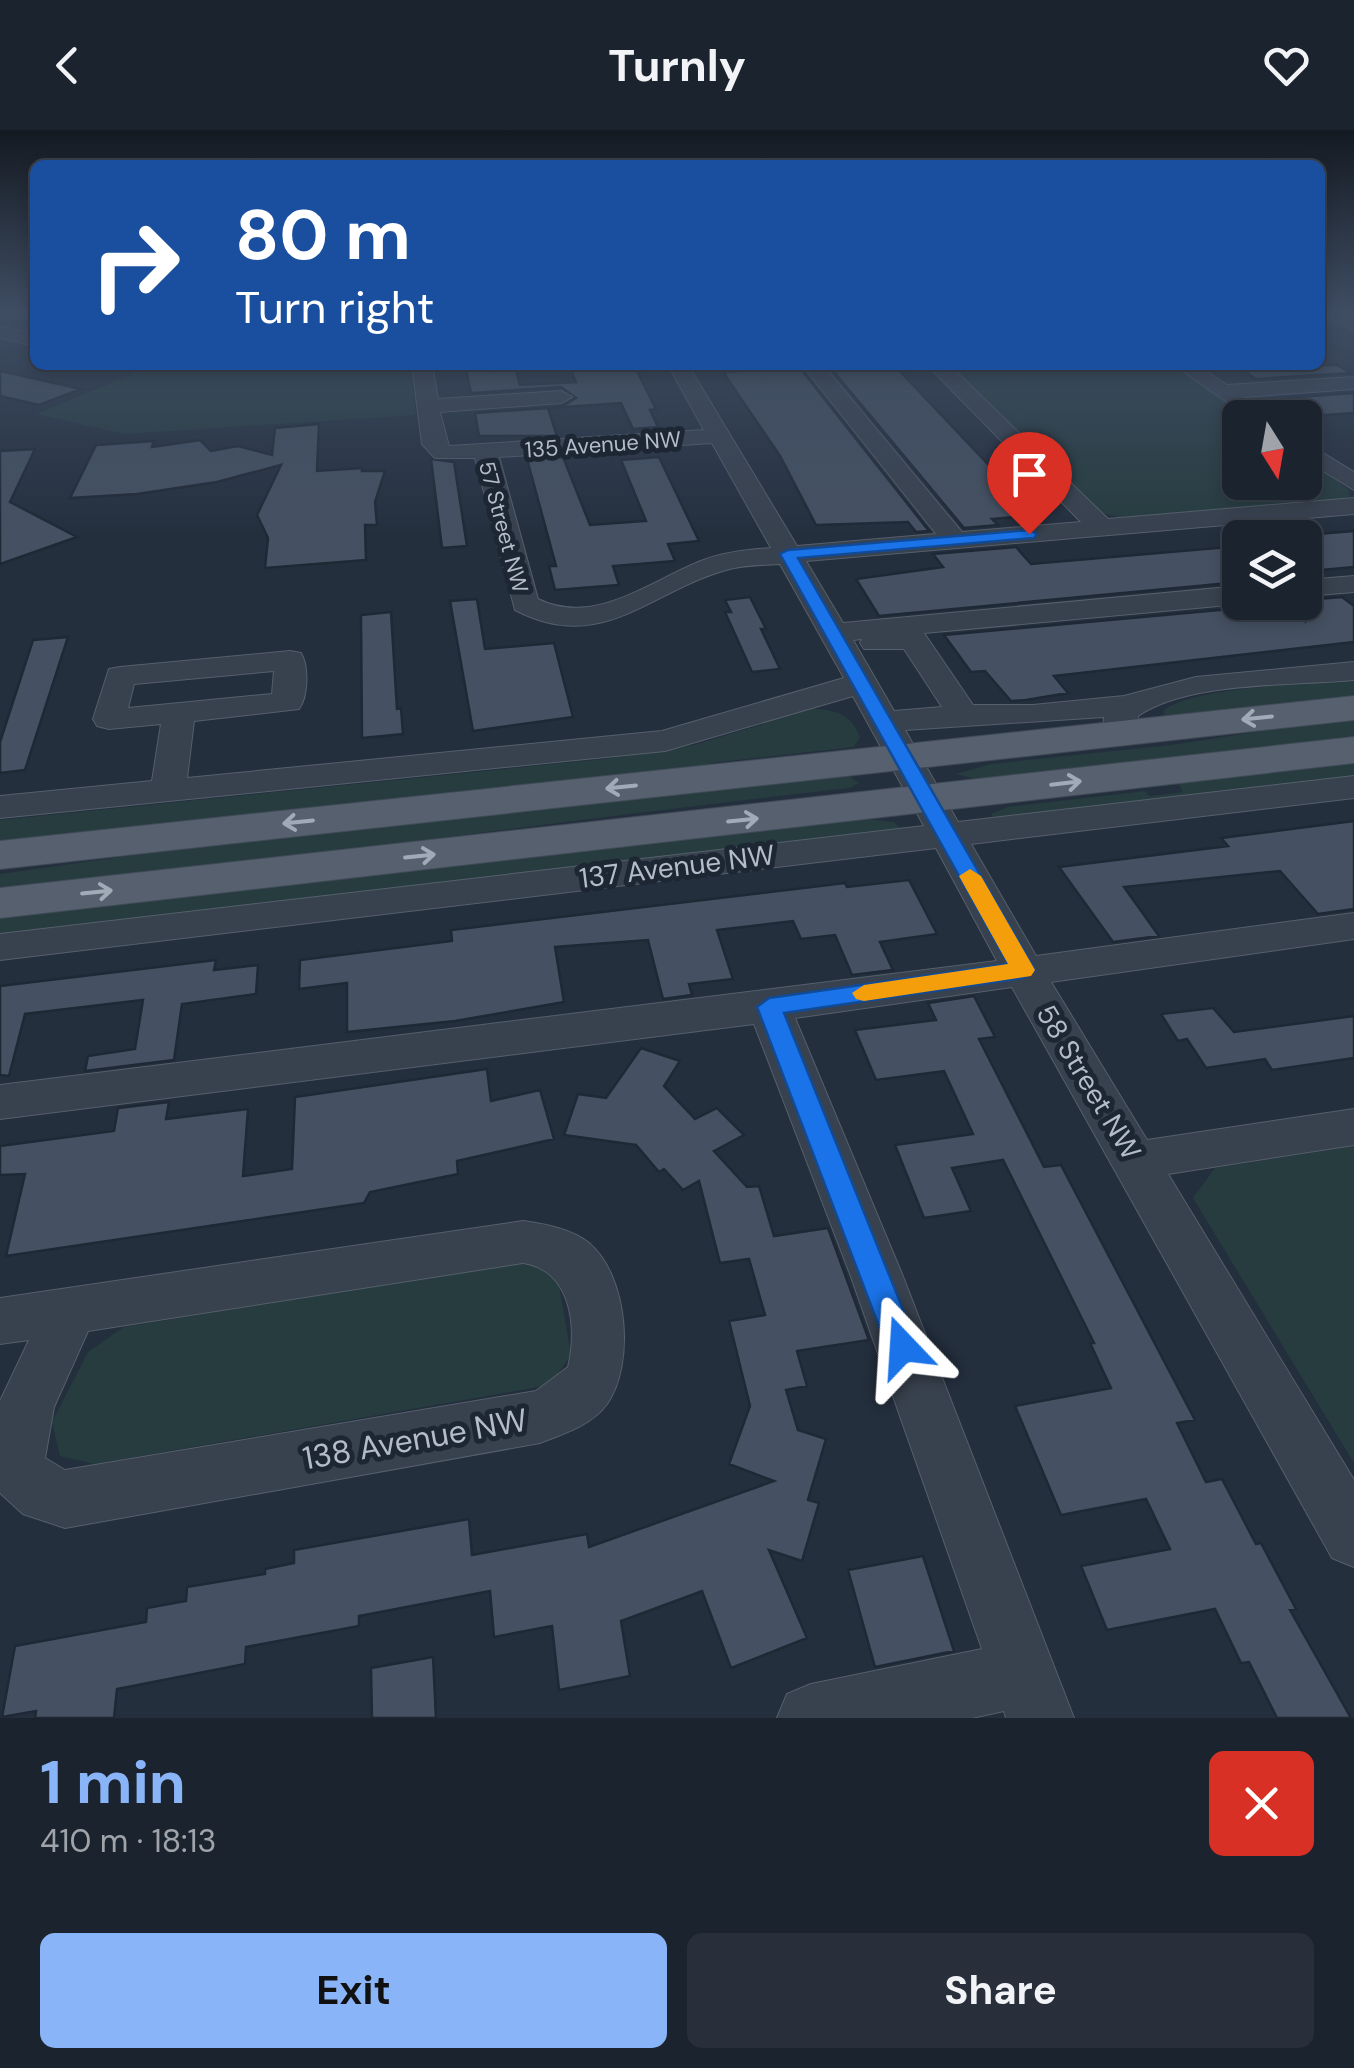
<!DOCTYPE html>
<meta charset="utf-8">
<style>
:root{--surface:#1b232e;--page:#282f3a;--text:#f1f3f6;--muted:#a0a4aa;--line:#39404a;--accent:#8ab4f8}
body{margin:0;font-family:"DM Sans",sans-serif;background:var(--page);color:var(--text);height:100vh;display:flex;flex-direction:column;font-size:38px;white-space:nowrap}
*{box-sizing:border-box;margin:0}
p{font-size:32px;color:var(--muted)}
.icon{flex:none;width:55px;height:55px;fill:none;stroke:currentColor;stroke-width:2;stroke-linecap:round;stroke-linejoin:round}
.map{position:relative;height:1588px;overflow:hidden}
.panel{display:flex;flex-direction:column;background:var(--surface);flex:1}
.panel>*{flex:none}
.top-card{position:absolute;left:30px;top:30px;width:1295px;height:210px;border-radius:15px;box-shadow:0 5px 15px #0003,0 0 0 2px var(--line);background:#1a4fa0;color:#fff;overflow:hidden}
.needle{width:65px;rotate:169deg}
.fabs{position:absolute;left:1222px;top:270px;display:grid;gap:20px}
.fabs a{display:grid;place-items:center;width:100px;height:100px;border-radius:15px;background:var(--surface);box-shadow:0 5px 15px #0003,0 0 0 2px var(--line);font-size:50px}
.pin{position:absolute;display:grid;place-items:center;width:85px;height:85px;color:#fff;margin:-102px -42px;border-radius:50% 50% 50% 0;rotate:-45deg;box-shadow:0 0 10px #0007}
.pin .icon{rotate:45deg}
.me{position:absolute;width:110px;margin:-55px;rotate:340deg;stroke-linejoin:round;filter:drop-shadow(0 0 8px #0008)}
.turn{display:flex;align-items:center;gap:35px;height:210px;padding:0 40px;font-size:45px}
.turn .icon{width:130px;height:130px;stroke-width:2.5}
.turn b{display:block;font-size:70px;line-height:85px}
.round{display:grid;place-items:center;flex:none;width:105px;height:105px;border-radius:15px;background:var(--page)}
.overview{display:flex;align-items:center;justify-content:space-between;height:170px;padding:0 40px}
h1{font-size:60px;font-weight:700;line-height:75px;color:var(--accent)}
.button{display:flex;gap:20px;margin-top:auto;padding:20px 40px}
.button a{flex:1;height:115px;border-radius:15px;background:var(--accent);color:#111;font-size:40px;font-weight:700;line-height:115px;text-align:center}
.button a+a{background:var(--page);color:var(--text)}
header{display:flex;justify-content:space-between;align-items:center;height:130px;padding:0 40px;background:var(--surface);font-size:45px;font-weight:700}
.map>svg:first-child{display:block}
.green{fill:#263c3f}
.building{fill:#455162;stroke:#1f2835;stroke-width:2.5}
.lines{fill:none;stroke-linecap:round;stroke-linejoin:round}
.minor-casing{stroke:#565f6c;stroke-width:2}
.major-casing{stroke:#414a57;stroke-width:2}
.minor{fill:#38414e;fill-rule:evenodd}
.major{fill:#56606e;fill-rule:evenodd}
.oneway{stroke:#a1aab7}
.route{fill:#1a73e8;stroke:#114b97;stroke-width:2.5}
.slow{fill:#f59e0b}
.labels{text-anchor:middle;stroke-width:10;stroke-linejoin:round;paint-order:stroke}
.far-street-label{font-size:22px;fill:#b4bcc9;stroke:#1d2633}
.street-label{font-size:28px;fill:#b4bcc9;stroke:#1d2633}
.near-street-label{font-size:32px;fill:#b4bcc9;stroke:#1d2633}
</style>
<header><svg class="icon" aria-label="back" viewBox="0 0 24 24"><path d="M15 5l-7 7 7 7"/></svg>Turnly<svg class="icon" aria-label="heart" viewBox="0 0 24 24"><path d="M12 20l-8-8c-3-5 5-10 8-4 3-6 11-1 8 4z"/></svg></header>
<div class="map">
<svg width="1354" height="1588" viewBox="0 0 1354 1588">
<rect width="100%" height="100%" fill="#242f3e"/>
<!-- green -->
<path class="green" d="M 155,235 L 410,235 L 416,285 L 124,304 L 36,284 Z
M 948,235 L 1173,235 L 1247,287 L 1240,288 L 1240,352 L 1305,352 L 1305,329 L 1349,360 L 1349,367 L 1335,372 L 1131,390 L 1102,383 Z
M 1354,549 L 1354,569 L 1167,586 L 1163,582 C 1182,558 1317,553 1354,549 Z
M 812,579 C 835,579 852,585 860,607 L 854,617 L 711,633 L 712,637 L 0,714 L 0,690 L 603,629 L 694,615 Z
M 1354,587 L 1354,610 L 976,649 L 956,644 L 991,634 L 1171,615 Z
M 1354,632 L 1354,648 L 994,688 L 991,684 L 1008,677 L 1145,661 L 1149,666 L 1183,662 L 1177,652 Z
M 816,647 L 850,647 L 859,653 L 849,658 C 566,690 284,730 0,761 L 0,744 L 241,710 Z
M 865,689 L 894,692 L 900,698 L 0,805 L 0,786 Z
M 1354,1016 L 1354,1333 L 1193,1068 L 1215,1038 Z
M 516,1134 L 543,1137 L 559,1155 L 571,1225 L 550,1255 L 95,1334 L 60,1326 L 52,1292 L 88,1222 L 124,1197 Z"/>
<!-- building -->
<path class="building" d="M 465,235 L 489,235 L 490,241 L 516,240 L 520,255 L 576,252 L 571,240 L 592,239 L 591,235 L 634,235 L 656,279 L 650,280 L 658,297 L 633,299 L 621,273 L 550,278 L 563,276 L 576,268 L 561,257 L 471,263 Z
M 894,235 L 1020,368 L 1012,369 L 1028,386 L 992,389 L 998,395 L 964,398 L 829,236 Z
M 1235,235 L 1337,235 L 1351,243 L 1256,249 Z
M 800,238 L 929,401 L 916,402 L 908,392 L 816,395 L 780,326 L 723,242 Z
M 0,241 L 14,244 L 81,259 L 39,275 L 0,266 Z
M 1354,263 L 1354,283 L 1311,286 L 1284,268 Z
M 548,278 L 557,306 L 479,306 L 475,283 Z
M 319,294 L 317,341 L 362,338 L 362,341 L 385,341 L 375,372 L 377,395 L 365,395 L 366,430 L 265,438 L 268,408 L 257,385 L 281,335 L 217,352 L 137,364 L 70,368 L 96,315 L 154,311 L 152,317 L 200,310 L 211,321 L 238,316 L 272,325 L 275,298 Z
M 35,319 L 10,372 L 77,407 L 0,434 L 0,321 Z
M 563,327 L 590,395 L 646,391 L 621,330 L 659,327 L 699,411 L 668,414 L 675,431 L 613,436 L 619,455 L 555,460 L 549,436 L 556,436 L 527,329 Z
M 431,329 L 454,332 L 467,416 L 442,418 Z
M 1354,401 L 1354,437 L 1311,441 L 1316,445 L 1305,446 L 1305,405 Z
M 1240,416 L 1240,452 L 879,486 L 856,449 L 943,437 L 933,424 L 1016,417 L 1031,434 Z
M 750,467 L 766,499 L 761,499 L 780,539 L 752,542 L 725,482 L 731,482 L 725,470 Z
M 1342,467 L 1354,476 L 1354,512 L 1054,546 L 1068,563 L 1026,570 L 1011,571 L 985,541 L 971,542 L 944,505 L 1285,474 L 1305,491 L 1305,470 Z
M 477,469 L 485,519 L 554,513 L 573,587 L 473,601 L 450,471 Z
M 391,482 L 397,579 L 401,578 L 403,604 L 362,608 L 361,485 Z
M 68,507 L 25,640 L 0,643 L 0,612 L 33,510 Z
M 1354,691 L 1354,779 L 1318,784 L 1280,741 L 1124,757 L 1159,806 L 1113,812 L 1059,737 L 1228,716 L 1221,708 Z
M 909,750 L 937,804 L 880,812 L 893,840 L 852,845 L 835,805 L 801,809 L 793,791 L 717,800 L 733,849 L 689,854 L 692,865 L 663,869 L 648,810 L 555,817 L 564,872 L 455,891 L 347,902 L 347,853 L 299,859 L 300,830 L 452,811 L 451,800 L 845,753 L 847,757 Z
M 216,830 L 214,840 L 258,835 L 256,864 L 182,874 L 174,930 L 85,941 L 88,926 L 135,919 L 143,870 L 25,884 L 9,946 L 0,945 L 0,856 Z
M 974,866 L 995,907 L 979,909 L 1044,1037 L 1061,1035 L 1195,1290 L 1177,1293 L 1206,1352 L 1222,1349 L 1256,1414 L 1261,1413 L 1296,1479 L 1290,1480 L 1351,1588 L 1277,1588 L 1249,1532 L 1241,1533 L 1215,1479 L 1107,1500 L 1081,1436 L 1170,1419 L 1146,1369 L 1061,1385 L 1015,1276 L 1111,1258 L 1090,1213 L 1094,1213 L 1003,1030 L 952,1038 L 971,1081 L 924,1088 L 895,1015 L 973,1004 L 944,941 L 876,950 L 855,900 L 936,890 L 928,873 Z
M 1213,878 L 1234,902 L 1354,886 L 1354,928 L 1272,940 L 1265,929 L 1206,938 L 1187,909 L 1178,911 L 1161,884 Z
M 641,918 L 680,931 L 664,956 L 695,989 L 717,978 L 744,1005 L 714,1021 L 747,1057 L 759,1056 L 774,1106 L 828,1098 L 869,1210 L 797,1221 L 807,1256 L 786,1260 L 798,1300 L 826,1309 L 808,1370 L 819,1373 L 802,1431 L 769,1420 L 807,1508 L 731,1538 L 702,1461 L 621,1491 L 630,1546 L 559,1560 L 552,1496 L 494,1507 L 490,1461 L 359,1486 L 359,1496 L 246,1517 L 245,1534 L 117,1559 L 114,1588 L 35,1588 L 36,1581 L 2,1587 L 15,1516 L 146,1492 L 147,1478 L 186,1471 L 187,1457 L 265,1444 L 265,1439 L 294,1433 L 294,1420 L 469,1389 L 472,1425 L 587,1404 L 589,1417 L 774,1351 L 729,1334 L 750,1276 L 729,1191 L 765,1185 L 749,1129 L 720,1133 L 699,1051 L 683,1060 L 664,1039 L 659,1042 L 636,1015 L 564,1005 L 578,964 L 606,968 Z
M 487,939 L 491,971 L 540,960 L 554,1009 L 457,1031 L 458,1044 L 370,1062 L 364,1073 L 6,1126 L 25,1044 L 0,1045 L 0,1016 L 114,1001 L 118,978 L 169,972 L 166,989 L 248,979 L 243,1046 L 292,1039 L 295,967 Z
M 923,1426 L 954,1521 L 875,1537 L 848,1440 Z
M 433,1527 L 436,1588 L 372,1588 L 371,1538 Z"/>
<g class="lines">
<defs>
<path id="minor" d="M 1322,183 L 1345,183 L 1354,187 L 1354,201 Z
M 0,196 L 35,204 L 35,216 L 0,208 Z
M 412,235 L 432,235 L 438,269 L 561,261 L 572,267 L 561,273 L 440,282 L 449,316 L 704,300 L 668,235 L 688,235 L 797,416 L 936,404 L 802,235 L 823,235 L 962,402 L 1081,392 L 927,235 L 949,235 L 1108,389 L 1354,368 L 1354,384 L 806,431 L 843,493 L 1240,456 L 1240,472 L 1244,472 L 1240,474 L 924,503 L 973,575 L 1033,575 L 1124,566 L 1196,547 L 1354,532 L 1354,550 C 1292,556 1189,551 1138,586 L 1137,602 L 1132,609 L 1108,609 L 1103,602 L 1104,587 L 905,600 L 958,692 L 1354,646 L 1354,668 L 971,714 L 1036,826 L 1354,783 L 1354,809 L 1051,852 L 1147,1010 L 1354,979 L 1354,1015 L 1168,1044 L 1354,1350 L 1354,1437 L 1332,1428 L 1012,857 L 795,888 L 902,1144 L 1074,1588 L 1006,1588 L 1004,1581 L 972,1588 L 777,1588 L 787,1564 L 811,1554 L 982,1519 L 850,1144 L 754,894 L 0,989 L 0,955 L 997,831 L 936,718 L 0,830 L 0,804 L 924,696 L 853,566 L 665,621 L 0,688 L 0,666 L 152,651 L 161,594 L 109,599 L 97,596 L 93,589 L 109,539 L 120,537 L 290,521 L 301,523 C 309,536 308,567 299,579 L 194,591 L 187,648 L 662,601 L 844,548 L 780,434 C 762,435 743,435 726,440 C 648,462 602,525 515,480 L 475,328 L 435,328 L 422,314 ZM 712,313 L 771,418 C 748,420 723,422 701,431 C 650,451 594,497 538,469 L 499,327 ZM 862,509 L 860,513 L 864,519 L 904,519 L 942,577 L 894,581 L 853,510 ZM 274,541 L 272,564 L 128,578 L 134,554 Z
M 1174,235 L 1198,235 L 1227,255 L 1354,247 L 1354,259 L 1244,267 L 1255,277 L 1244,284 Z
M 1305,312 L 1354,342 L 1354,360 L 1305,330 Z
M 1354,446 L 1354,462 L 1305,466 L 1305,450 Z
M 523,1091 C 545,1094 572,1099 589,1113 C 628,1146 635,1234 607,1274 C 592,1295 563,1304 540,1313 L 65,1398 L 23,1384 L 0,1363 L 0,1271 L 29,1210 L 0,1214 L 0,1168 ZM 523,1133 C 571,1140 578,1197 568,1237 L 536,1261 L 65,1340 L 45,1328 L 54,1277 L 88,1201 Z"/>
<path id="major" d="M 1354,566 L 1354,590 L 0,739 L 0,711 Z
M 1354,607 L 1354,633 L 0,788 L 0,758 Z"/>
</defs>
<!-- minor casing -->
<use href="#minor" class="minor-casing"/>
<!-- major casing -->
<use href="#major" class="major-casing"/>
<!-- minor -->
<use href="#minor" class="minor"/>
<!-- major -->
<use href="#major" class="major"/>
</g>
<!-- one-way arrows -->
<defs><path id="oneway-shaft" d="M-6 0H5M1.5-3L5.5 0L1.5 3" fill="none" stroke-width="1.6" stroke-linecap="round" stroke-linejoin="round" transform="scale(2.5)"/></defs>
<g class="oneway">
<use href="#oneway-shaft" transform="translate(1257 588) rotate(174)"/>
<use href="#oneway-shaft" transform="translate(1066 653) rotate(-7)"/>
<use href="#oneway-shaft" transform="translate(621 657) rotate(174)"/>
<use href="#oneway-shaft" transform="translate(743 690) rotate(-6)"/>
<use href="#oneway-shaft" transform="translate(298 692) rotate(174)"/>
<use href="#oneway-shaft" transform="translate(420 726) rotate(-6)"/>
<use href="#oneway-shaft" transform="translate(97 762) rotate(-6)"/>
</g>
<!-- sky -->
<linearGradient id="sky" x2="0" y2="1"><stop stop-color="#141a22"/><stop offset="0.45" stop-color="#3f4d63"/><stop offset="1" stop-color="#3f4d63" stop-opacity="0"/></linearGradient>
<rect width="1354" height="405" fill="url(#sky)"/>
<!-- route -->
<path class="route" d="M 1029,400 L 1037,404 L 1034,408 L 798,428 L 1035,840 L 1023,848 L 784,883 L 918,1217 L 914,1227 L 903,1231 L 892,1227 L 887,1217 L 757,877 L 769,868 L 1008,834 L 780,424 L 788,420 Z"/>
<!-- slow -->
<path class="slow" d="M 970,739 L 981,746 L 1035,840 L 1031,846 L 864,871 L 856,869 L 852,863 L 864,855 L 1008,834 L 959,746 Z"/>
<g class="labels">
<!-- far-street labels -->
<g class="far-street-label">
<text transform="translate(603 314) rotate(-4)" y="8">135 Avenue NW</text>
<text transform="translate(504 397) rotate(75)" y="8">57 Street NW</text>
</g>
<!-- street labels -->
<g class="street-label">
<text transform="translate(677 736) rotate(-7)" y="10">137 Avenue NW</text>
<text transform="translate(1089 952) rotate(59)" y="10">58 Street NW</text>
</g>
<!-- near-street labels -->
<g class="near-street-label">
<text transform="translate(415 1309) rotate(-10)" y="11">138 Avenue NW</text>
</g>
</g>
</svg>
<div class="fabs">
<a><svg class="needle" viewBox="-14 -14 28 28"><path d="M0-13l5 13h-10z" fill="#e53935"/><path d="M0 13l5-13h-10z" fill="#a0a4aa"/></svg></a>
<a><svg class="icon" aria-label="layers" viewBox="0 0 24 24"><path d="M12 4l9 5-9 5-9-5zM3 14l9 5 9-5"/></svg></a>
</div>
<div class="pin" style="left:1029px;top:404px;background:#d93025"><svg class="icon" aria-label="arrive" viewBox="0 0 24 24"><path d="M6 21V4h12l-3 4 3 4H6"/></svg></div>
<svg class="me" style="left:903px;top:1217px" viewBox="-20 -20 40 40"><path d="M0-17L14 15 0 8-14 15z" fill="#1a73e8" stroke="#fff" stroke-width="4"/></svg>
<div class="top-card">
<div class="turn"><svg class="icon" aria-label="right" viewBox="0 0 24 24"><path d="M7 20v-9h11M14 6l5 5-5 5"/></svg><div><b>80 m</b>Turn right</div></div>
</div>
</div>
<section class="panel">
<div class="overview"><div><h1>1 min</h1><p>410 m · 18:13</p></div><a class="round" style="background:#d93025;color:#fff"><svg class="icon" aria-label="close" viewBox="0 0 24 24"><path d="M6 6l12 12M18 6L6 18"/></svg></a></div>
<div class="button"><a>Exit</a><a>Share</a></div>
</section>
